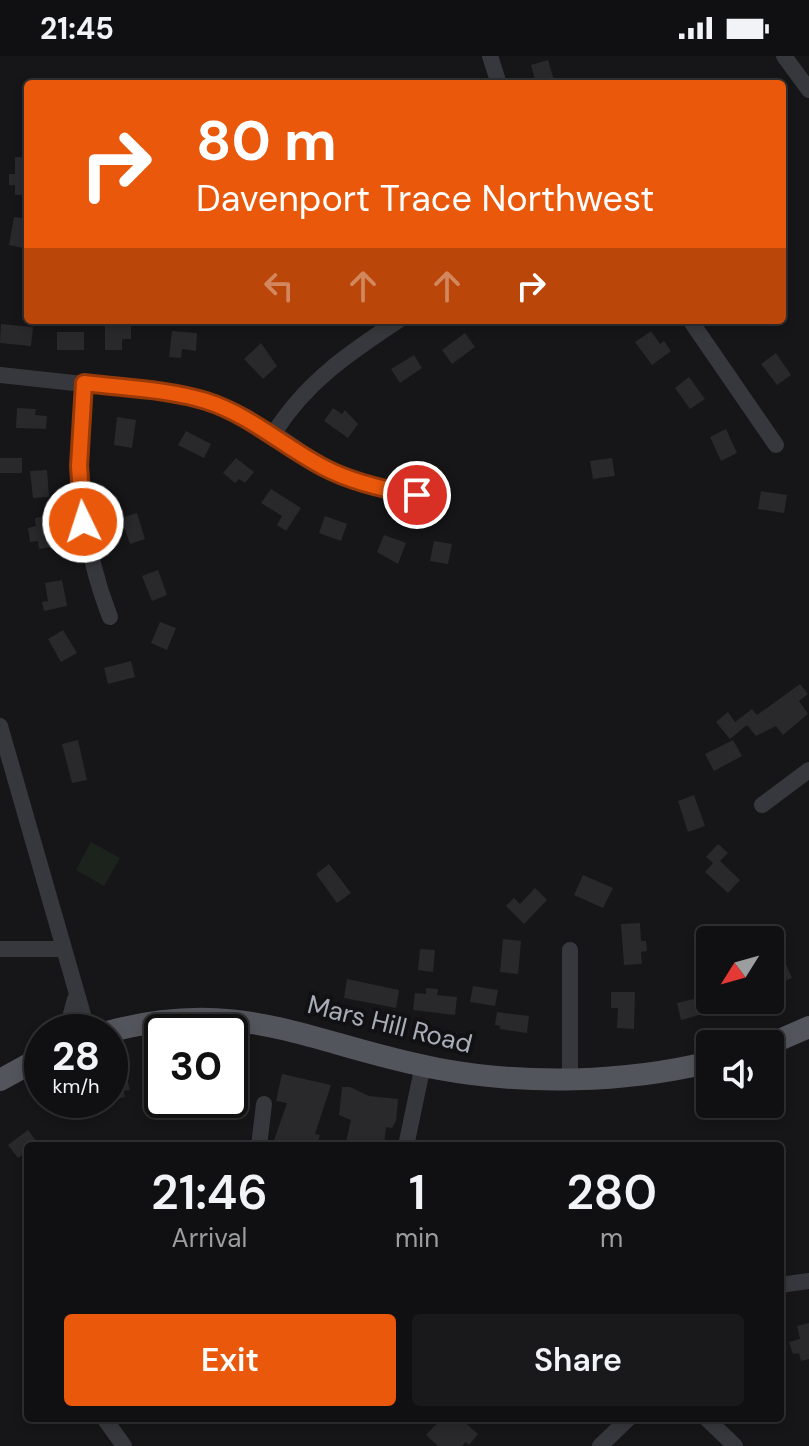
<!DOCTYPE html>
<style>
:root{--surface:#101012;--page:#19191b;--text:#f1f3f6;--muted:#9c9d9f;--line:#303032;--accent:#ea580c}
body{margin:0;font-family:"DM Sans",sans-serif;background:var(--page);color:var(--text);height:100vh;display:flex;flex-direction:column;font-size:30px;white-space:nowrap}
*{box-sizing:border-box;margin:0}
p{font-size:26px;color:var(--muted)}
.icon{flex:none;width:44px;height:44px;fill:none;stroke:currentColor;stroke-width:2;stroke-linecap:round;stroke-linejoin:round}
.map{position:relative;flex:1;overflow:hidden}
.panel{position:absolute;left:24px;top:1086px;width:760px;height:280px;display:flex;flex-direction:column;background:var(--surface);border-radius:8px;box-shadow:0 4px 12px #0003,0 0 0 2px var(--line)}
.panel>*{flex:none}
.hud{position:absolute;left:24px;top:24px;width:762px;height:244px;border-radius:8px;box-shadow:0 4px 12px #0003,0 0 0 2px var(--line);background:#ea580c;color:#fff;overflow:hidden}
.needle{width:52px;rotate:233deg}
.tools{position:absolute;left:696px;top:870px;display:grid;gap:16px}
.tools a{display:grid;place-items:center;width:88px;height:88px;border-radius:8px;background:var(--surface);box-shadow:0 4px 12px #0003,0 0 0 2px var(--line);font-size:40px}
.speed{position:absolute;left:24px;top:958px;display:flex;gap:16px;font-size:40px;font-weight:700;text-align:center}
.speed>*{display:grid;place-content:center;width:104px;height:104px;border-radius:50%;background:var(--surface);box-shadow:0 4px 12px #0003,0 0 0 2px var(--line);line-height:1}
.speed small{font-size:20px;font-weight:400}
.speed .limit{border:4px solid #111;border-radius:12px;background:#fff;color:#111}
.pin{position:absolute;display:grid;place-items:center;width:68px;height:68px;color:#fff;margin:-34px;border:4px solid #fff;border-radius:50%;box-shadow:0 2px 8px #0007}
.me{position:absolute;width:88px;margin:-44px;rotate:356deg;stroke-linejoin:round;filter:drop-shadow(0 0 6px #0008)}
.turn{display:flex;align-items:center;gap:28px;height:168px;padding:0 40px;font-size:36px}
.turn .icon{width:104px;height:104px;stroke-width:2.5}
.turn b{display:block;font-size:56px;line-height:68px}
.lanes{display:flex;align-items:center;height:76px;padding:0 40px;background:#0003;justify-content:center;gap:40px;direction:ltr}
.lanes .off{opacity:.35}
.eta{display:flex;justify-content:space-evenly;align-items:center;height:136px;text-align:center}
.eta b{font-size:48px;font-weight:600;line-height:56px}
.button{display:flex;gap:16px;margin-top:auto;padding:16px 40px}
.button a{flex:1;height:92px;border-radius:8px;background:var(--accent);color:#fff;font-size:32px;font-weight:600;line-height:92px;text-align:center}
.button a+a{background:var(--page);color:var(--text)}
.status{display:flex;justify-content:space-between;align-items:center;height:56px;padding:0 40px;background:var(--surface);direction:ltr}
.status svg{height:22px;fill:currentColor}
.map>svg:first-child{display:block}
.green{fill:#1c231d}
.building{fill:#29292c}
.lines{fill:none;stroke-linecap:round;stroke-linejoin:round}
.minor{stroke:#37383d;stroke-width:16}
.major{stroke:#53555c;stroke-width:22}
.route-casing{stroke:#983908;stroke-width:20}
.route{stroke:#ea580c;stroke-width:14}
.labels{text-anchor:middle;stroke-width:8;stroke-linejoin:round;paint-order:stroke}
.street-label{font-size:26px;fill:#a8adb8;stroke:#111113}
</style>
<div class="status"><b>21:45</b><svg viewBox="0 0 49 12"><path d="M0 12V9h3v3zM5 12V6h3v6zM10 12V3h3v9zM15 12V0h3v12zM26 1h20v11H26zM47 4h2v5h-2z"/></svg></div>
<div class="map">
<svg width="809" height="1390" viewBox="0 0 809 1390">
<rect width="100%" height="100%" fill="#161618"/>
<!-- green -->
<path class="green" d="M 91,786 L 120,802 L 104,830 L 76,814 Z"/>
<!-- building -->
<path class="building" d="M 548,4 L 555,28 L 536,28 L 531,9 Z
M 15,101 L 28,101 L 28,139 L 15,139 L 15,129 L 9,129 L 9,118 L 15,118 Z
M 14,161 L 28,163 L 23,192 L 9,189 Z
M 1,268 L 33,271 L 31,290 L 0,287 Z
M 105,269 L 131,269 L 131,283 L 122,283 L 122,294 L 105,294 Z
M 172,275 L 197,277 L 196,295 L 182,293 L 181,302 L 169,301 Z
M 651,275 L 660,288 L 664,285 L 671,295 L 652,309 L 635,286 Z
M 57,276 L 84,276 L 84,294 L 57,294 Z
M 465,277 L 475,291 L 452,308 L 442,294 Z
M 261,287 L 277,310 L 263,323 L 244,303 Z
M 776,297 L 791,319 L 777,329 L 761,308 Z
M 414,299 L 422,312 L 400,327 L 391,313 Z
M 689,321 L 705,343 L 690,353 L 675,332 Z
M 17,352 L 36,353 L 35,359 L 47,360 L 46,373 L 16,372 Z
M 333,352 L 342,358 L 345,354 L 358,368 L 348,382 L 324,365 Z
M 117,361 L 136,364 L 132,392 L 114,389 Z
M 726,373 L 737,397 L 721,405 L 710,381 Z
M 186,375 L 211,388 L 204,402 L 178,389 Z
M 0,402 L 22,402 L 22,417 L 0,417 Z
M 236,402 L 254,416 L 245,427 L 239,423 L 235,427 L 223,417 Z
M 612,402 L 615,420 L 593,423 L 590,405 Z
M 47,414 L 49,441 L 33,442 L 30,415 Z
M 271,433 L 301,452 L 286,475 L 277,469 L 282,460 L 261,447 Z
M 761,435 L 787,439 L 784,457 L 758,453 Z
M 137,457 L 145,483 L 130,488 L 121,462 Z
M 52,459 L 58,490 L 39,493 L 38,485 L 30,486 L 28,472 L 36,470 L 35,462 Z
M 325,460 L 347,468 L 341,485 L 319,477 Z
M 384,479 L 406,487 L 398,508 L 377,496 Z
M 434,485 L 452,488 L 448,508 L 430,505 Z
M 158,514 L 167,539 L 152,545 L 142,520 Z
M 62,524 L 67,550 L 44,555 L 42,546 L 48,545 L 45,527 Z
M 160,566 L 176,572 L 167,594 L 151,587 Z
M 63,574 L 77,597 L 61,606 L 48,583 Z
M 131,605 L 135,621 L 108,628 L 104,612 Z
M 800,628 L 808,638 L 799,645 L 808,658 L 783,679 L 776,670 L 756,680 L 747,669 L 730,683 L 716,666 L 728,656 L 735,666 L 752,653 L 757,659 Z
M 78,684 L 87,724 L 72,727 L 62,688 Z
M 733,684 L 742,700 L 714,715 L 705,698 Z
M 694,739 L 705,770 L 688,776 L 678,745 Z
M 718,788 L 728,797 L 720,805 L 740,824 L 728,837 L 705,816 L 713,807 L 706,801 Z
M 329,808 L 351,837 L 337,847 L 316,818 Z
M 583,819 L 613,832 L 603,852 L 574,839 Z
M 535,832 L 547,844 L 524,868 L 506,850 L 514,842 L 520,848 Z
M 640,867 L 641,885 L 646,885 L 647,895 L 641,896 L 642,908 L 624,909 L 621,868 Z
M 503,883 L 521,885 L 518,918 L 500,916 Z
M 420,893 L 435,894 L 433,916 L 418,914 Z
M 785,906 L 792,922 L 770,931 L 770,912 Z
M 347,923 L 399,934 L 396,952 L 344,942 Z
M 473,930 L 498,934 L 495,950 L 470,946 Z
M 426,932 L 438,933 L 437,939 L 457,941 L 455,959 L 413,954 L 415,937 L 426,938 Z
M 611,936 L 635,936 L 634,973 L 617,972 L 618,952 L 611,952 Z
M 710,939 L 710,944 L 719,944 L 721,953 L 681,964 L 677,947 Z
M 497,956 L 529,960 L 527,977 L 500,973 L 500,970 L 495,969 Z
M 125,1015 L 130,1034 L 124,1035 L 125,1041 L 114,1044 L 110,1040 L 110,1019 Z
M 282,1018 L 331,1029 L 315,1078 L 320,1079 L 317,1090 L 272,1090 L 287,1047 L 276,1045 Z
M 342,1031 L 350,1031 L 369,1040 L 398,1043 L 396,1065 L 392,1072 L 386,1071 L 384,1090 L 345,1090 L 351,1064 L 339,1059 Z
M 28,1074 L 40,1090 L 28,1090 L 28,1095 L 18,1102 L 8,1089 Z
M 809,1267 L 809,1303 L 801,1305 L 799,1297 L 793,1298 L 789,1286 L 800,1283 L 797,1270 Z
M 442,1362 L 460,1362 L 478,1378 L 469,1389 L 466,1386 L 462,1390 L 438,1390 L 426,1379 Z"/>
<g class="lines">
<!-- minor -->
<path class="minor" d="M 490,0 L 499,28
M 784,0 L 809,34
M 690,264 L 776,389
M 0,319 L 176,338 L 207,345 L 274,377 L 323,411 L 374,430 L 442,442
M 84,327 C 78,413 78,479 110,561
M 274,377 C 306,326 349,297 399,264
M 0,670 L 88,976
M 762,749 L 809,714
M 0,893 L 63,893
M 66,976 L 75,943
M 570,1022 L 570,894
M 259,1090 L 264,1048
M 406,1090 L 423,1009
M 780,1229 L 809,1225
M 104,1362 L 124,1390
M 706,1362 L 735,1390
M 600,1390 L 629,1362"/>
<!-- major -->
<path class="major" d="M 107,976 C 244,939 311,989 439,1013 C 526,1029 624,1027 710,1006
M 770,988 L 809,971
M 0,1024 L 42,1001"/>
</g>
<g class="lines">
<defs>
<path id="route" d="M 83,466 L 79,410 L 84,327 C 124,332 167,333 206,345 C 250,359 283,390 323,411 C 351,426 386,434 417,439"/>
</defs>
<!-- route casing -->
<use href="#route" class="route-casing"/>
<!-- route -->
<use href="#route" class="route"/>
</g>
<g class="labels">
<!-- street labels -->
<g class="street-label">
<text transform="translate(390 968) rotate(14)" y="9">Mars Hill Road</text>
</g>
</g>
</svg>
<div class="tools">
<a><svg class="needle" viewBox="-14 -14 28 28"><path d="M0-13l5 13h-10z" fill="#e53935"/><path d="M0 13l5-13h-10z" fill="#9c9d9f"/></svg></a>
<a><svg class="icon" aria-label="sound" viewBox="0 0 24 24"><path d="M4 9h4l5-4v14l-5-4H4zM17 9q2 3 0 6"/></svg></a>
</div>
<div class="speed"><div>28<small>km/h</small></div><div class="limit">30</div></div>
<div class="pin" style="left:417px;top:439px;background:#d93025"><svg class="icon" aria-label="arrive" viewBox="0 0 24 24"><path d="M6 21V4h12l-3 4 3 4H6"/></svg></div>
<svg class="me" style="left:83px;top:466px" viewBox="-20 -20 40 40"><circle r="17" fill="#ea580c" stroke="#fff" stroke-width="3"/><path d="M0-11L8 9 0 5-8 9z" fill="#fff"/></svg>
<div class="hud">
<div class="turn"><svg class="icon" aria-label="right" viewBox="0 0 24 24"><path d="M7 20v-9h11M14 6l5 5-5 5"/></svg><div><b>80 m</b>Davenport Trace Northwest</div></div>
<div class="lanes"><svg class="icon off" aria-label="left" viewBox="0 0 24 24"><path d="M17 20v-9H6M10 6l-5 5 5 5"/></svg><svg class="icon off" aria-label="ahead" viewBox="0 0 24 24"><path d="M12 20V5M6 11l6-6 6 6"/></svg><svg class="icon off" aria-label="ahead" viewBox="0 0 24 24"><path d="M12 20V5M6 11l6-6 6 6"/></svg><svg class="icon" aria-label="right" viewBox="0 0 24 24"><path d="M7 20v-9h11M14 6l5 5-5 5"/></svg></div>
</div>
<section class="panel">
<div class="eta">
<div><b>21:46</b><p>Arrival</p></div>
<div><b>1</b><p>min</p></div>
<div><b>280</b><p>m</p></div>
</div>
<div class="button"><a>Exit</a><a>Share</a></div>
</section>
</div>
